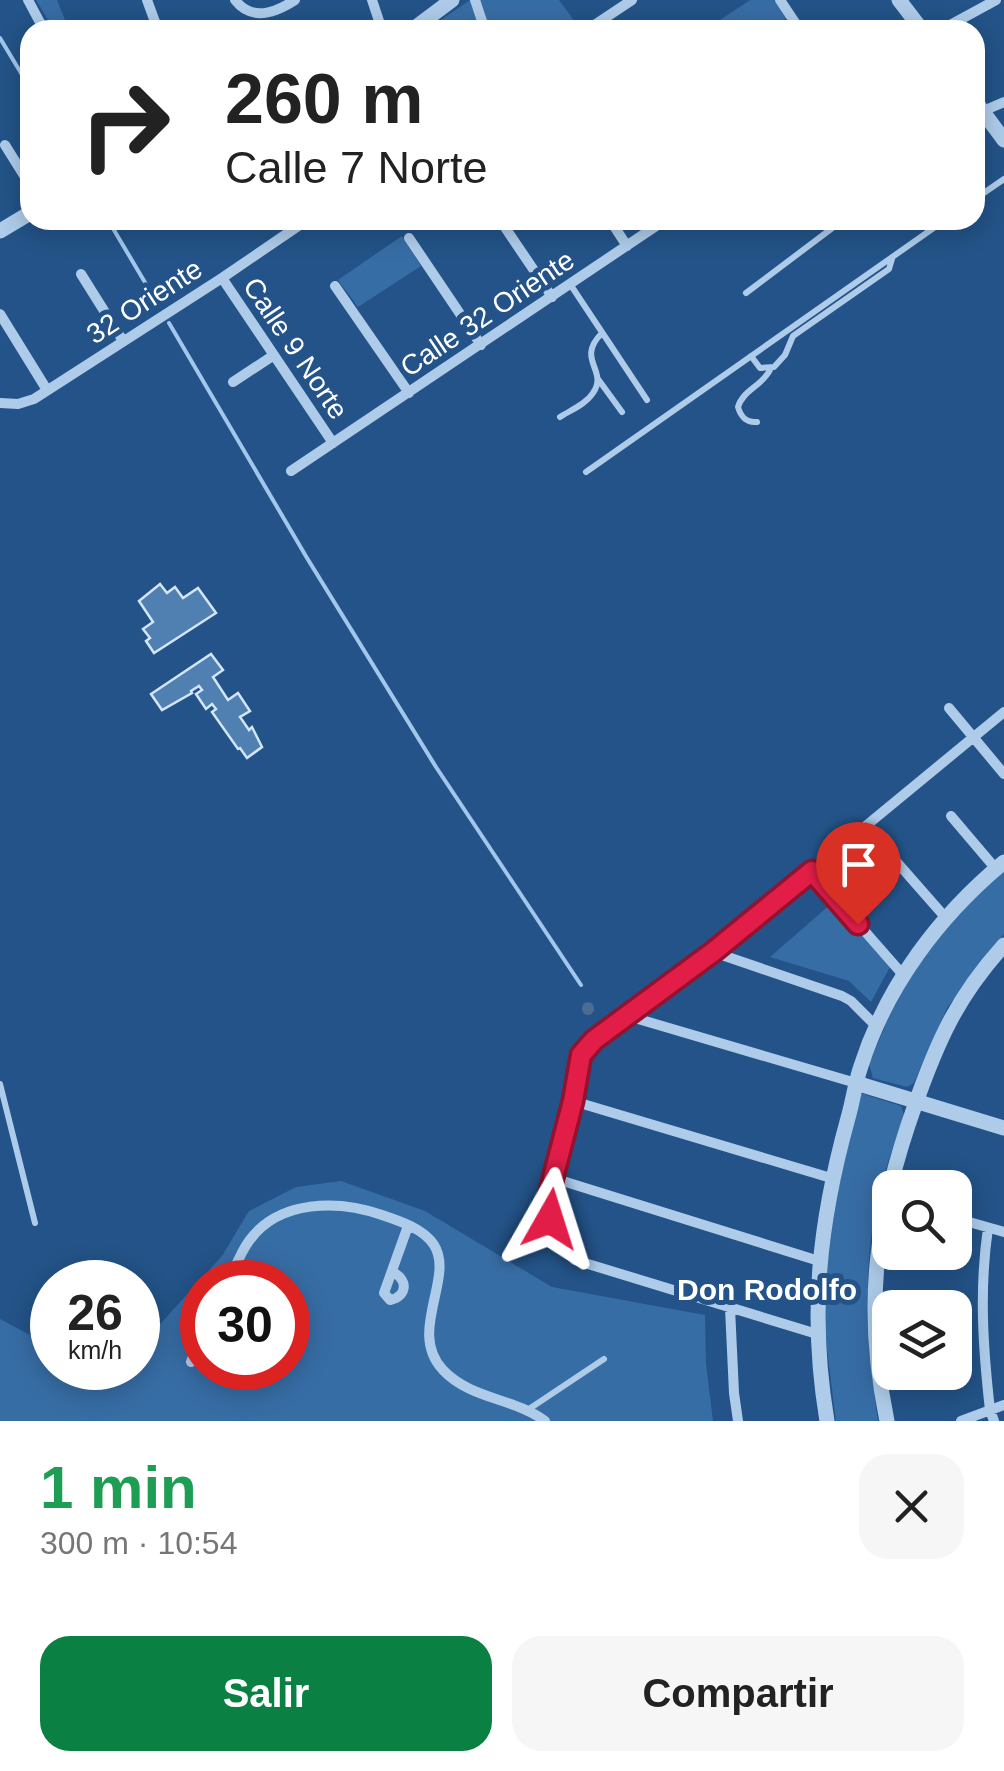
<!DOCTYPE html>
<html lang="es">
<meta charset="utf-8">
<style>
:root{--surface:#fff;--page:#f6f6f6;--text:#222;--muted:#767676;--accent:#0b8043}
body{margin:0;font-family:Helvetica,sans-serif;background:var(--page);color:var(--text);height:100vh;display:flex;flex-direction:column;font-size:38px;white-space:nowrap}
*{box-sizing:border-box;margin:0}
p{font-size:32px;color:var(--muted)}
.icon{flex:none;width:55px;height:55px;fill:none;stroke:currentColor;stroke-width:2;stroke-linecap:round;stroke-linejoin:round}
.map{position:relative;height:1421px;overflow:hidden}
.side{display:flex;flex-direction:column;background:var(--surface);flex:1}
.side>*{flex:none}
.guide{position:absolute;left:20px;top:20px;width:965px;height:210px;border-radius:30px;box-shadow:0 5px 25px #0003;background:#fff;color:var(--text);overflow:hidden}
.tools{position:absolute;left:872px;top:1170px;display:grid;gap:20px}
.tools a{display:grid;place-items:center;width:100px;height:100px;border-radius:20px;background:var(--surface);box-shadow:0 5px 25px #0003;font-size:50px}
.speed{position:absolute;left:30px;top:1260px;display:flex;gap:20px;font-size:50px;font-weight:700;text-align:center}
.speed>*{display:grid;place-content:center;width:130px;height:130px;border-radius:50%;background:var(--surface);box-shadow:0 5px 25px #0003;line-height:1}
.speed small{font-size:25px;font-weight:400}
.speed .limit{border:15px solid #d22;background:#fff;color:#111}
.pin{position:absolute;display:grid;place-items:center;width:85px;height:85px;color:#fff;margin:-102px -42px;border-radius:50% 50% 50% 0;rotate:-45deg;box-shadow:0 0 10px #0007}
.pin .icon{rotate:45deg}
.me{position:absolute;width:110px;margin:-55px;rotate:6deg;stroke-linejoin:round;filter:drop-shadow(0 0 8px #0008)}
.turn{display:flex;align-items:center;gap:35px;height:210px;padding:0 40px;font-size:45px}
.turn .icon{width:130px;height:130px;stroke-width:2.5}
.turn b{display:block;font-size:70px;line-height:85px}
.round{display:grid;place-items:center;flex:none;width:105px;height:105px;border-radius:30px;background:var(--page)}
.headline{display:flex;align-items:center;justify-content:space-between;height:170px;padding:0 40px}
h1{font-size:60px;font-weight:700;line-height:75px;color:#1e9e55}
.primary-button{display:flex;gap:20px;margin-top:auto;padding:20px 40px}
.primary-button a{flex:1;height:115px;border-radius:30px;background:var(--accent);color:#fff;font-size:40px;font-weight:700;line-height:115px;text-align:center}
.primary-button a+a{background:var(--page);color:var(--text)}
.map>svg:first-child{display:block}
.green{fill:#376da5;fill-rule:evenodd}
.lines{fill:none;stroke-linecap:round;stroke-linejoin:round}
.stream{stroke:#a2c7eb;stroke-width:4}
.canal{stroke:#4b6d93;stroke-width:12}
.building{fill:#507fb2;stroke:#d3e5f7;stroke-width:2.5}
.service{stroke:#aeccea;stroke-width:6}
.minor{stroke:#aeccea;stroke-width:10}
.tertiary{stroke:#aeccea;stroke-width:15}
.route-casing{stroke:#92132f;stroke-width:25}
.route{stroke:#e11d48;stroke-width:18}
.labels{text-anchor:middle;stroke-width:10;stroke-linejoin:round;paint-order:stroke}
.street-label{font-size:28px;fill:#fff;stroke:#235388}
.neighbourhood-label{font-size:30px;font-weight:bold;fill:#fff;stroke:#235388}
</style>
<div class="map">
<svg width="1004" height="1421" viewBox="0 0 1004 1421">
<rect width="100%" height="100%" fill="#235388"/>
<!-- green -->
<path class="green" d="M 36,0 L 57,0 L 69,30 L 54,30 Z
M 470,0 L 559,0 L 581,30 L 426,30 Z
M 750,0 L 774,0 L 787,18 L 768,30 L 705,30 Z
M 402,236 L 421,266 L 358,307 L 338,280 Z
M 1004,871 L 1004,934 L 947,1008 L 914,1083 L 907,1087 L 873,1078 L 869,1064 L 889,1017 L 911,976 L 944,928 L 977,893 Z
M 832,903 L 891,965 L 871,1002 L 849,981 L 770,957 Z
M 860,1093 L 901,1106 L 904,1115 C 896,1139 887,1164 880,1189 C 861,1264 867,1345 878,1421 L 836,1421 L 823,1317 L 826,1243 Z
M 341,1181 L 425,1211 L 552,1287 L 705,1315 L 706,1364 L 713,1421 L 0,1421 L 0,1319 L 52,1347 L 52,1368 L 138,1368 L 138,1342 L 162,1322 L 222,1256 L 249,1211 L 296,1187 ZM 202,1282 L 288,1282 L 288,1368 L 202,1368 Z"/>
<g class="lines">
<!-- stream -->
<path class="stream" d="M 0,38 L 30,88
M 108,220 L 159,306
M 169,323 L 307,558 L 436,767 L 581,985"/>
<!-- canal -->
<path class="canal" d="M 588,1008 L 588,1009"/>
</g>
<!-- building -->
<path class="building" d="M 160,584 L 167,593 L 175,587 L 183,598 L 198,588 L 216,613 L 154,653 L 146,641 L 150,638 L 143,629 L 153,622 L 139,601 Z
M 211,654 L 223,670 L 213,677 L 228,700 L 238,693 L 250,711 L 240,717 L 249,730 L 252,727 L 262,747 L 247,758 L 240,748 L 238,749 L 212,712 L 216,709 L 212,704 L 206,709 L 196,694 L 202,690 L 199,686 L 191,691 L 192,693 L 162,710 L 151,694 Z"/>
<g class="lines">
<!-- service -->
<path class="service" d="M 975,199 L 1004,179
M 570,284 L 647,400
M 746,293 L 843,220
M 751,356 L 760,368 L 774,367 L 785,355 L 793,336 L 889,269 L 892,259
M 598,379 L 622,412
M 560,417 C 571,410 586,404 593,393 C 609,370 575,360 602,333
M 757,422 C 746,423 741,417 738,407 C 743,390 762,386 770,370
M 586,472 L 945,220
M 0,1084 L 35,1223
M 529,1409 L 604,1359"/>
<!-- minor -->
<path class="minor" d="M 28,0 L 44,30
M 147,0 L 158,30
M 235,0 C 252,22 275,13 295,0
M 372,0 L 382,30
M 475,0 L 485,30
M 780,0 L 800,30
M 587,30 L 632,0
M 941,30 L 996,0
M 983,111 L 1004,102
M 5,145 L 30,185
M 500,220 L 552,297
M 610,220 L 627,246
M 409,238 L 481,345
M 81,274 L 123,341
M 222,278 L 333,443
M 335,286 L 409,393
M 0,314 L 47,390
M 233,382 L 274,355
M 0,403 L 18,404 L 34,399 L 222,278 L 307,220
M 291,471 L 665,220
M 949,708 L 1004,774
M 951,816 L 996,869
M 866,827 L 945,917
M 812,871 L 904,976
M 713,952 L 842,996 L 851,1001 L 877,1027
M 628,1016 L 856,1083
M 573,1101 L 831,1178
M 553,1178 L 819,1261
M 955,1218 L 1004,1232
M 988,1228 C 979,1290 983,1348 990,1410 L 994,1421
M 392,1272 C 408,1279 408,1296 390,1300 L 384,1293 L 408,1226
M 228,1282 C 235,1269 240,1253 249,1241 C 279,1199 339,1200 382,1215 C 400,1221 424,1229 434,1245 C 455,1278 407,1332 443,1370 C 470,1399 514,1398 545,1421
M 730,1308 L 734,1393 L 738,1421
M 817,1334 L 575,1260 L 560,1244 L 550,1219 L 548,1202 L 573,1101 L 581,1055 L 594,1040 L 713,952 L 1004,712
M 191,1362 L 202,1331
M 961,1421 L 1004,1405"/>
<!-- tertiary -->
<path class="tertiary" d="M 899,0 L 922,30
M 412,30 L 452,0
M 975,101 L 1004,140
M 0,231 L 30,213
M 856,1083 L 1004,1128
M 827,1421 C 809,1313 819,1223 848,1118 C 853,1101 855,1083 861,1066 C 887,985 939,916 1004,862
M 887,1421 C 863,1306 876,1214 915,1105 C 938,1040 957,997 1004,945"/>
</g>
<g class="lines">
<defs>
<path id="route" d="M 550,1219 L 548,1202 L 553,1178 L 573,1101 L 581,1055 L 594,1040 L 713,952 L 812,871 L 858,924"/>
</defs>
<!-- route casing -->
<use href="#route" class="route-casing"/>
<!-- route -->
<use href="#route" class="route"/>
</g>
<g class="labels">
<!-- street labels -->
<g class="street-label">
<text transform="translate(144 301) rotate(-33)" y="10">32 Oriente</text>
<text transform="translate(487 313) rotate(-34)" y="10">Calle 32 Oriente</text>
<text transform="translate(296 348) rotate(56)" y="10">Calle 9 Norte</text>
</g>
<!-- neighbourhood labels -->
<g class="neighbourhood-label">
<text x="767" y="1300">Don Rodolfo</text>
</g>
</g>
</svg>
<div class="tools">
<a><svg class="icon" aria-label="search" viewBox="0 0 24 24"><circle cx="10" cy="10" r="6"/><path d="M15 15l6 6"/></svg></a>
<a><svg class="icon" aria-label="layers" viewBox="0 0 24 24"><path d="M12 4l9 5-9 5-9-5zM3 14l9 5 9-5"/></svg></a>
</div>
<div class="speed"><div>26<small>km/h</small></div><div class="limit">30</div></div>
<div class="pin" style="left:858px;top:924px;background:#d93025"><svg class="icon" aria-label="arrive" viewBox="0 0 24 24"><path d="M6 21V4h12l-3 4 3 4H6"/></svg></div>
<svg class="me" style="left:550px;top:1219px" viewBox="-20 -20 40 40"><path d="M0-17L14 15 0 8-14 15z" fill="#e11d48" stroke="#fff" stroke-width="4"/></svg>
<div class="guide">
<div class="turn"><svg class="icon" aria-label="right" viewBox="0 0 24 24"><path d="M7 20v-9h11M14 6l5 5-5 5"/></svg><div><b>260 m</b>Calle 7 Norte</div></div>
</div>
</div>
<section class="side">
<div class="headline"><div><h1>1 min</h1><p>300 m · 10:54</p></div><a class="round"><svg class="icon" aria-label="close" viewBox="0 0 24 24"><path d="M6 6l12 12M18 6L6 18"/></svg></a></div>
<div class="primary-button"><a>Salir</a><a>Compartir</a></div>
</section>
